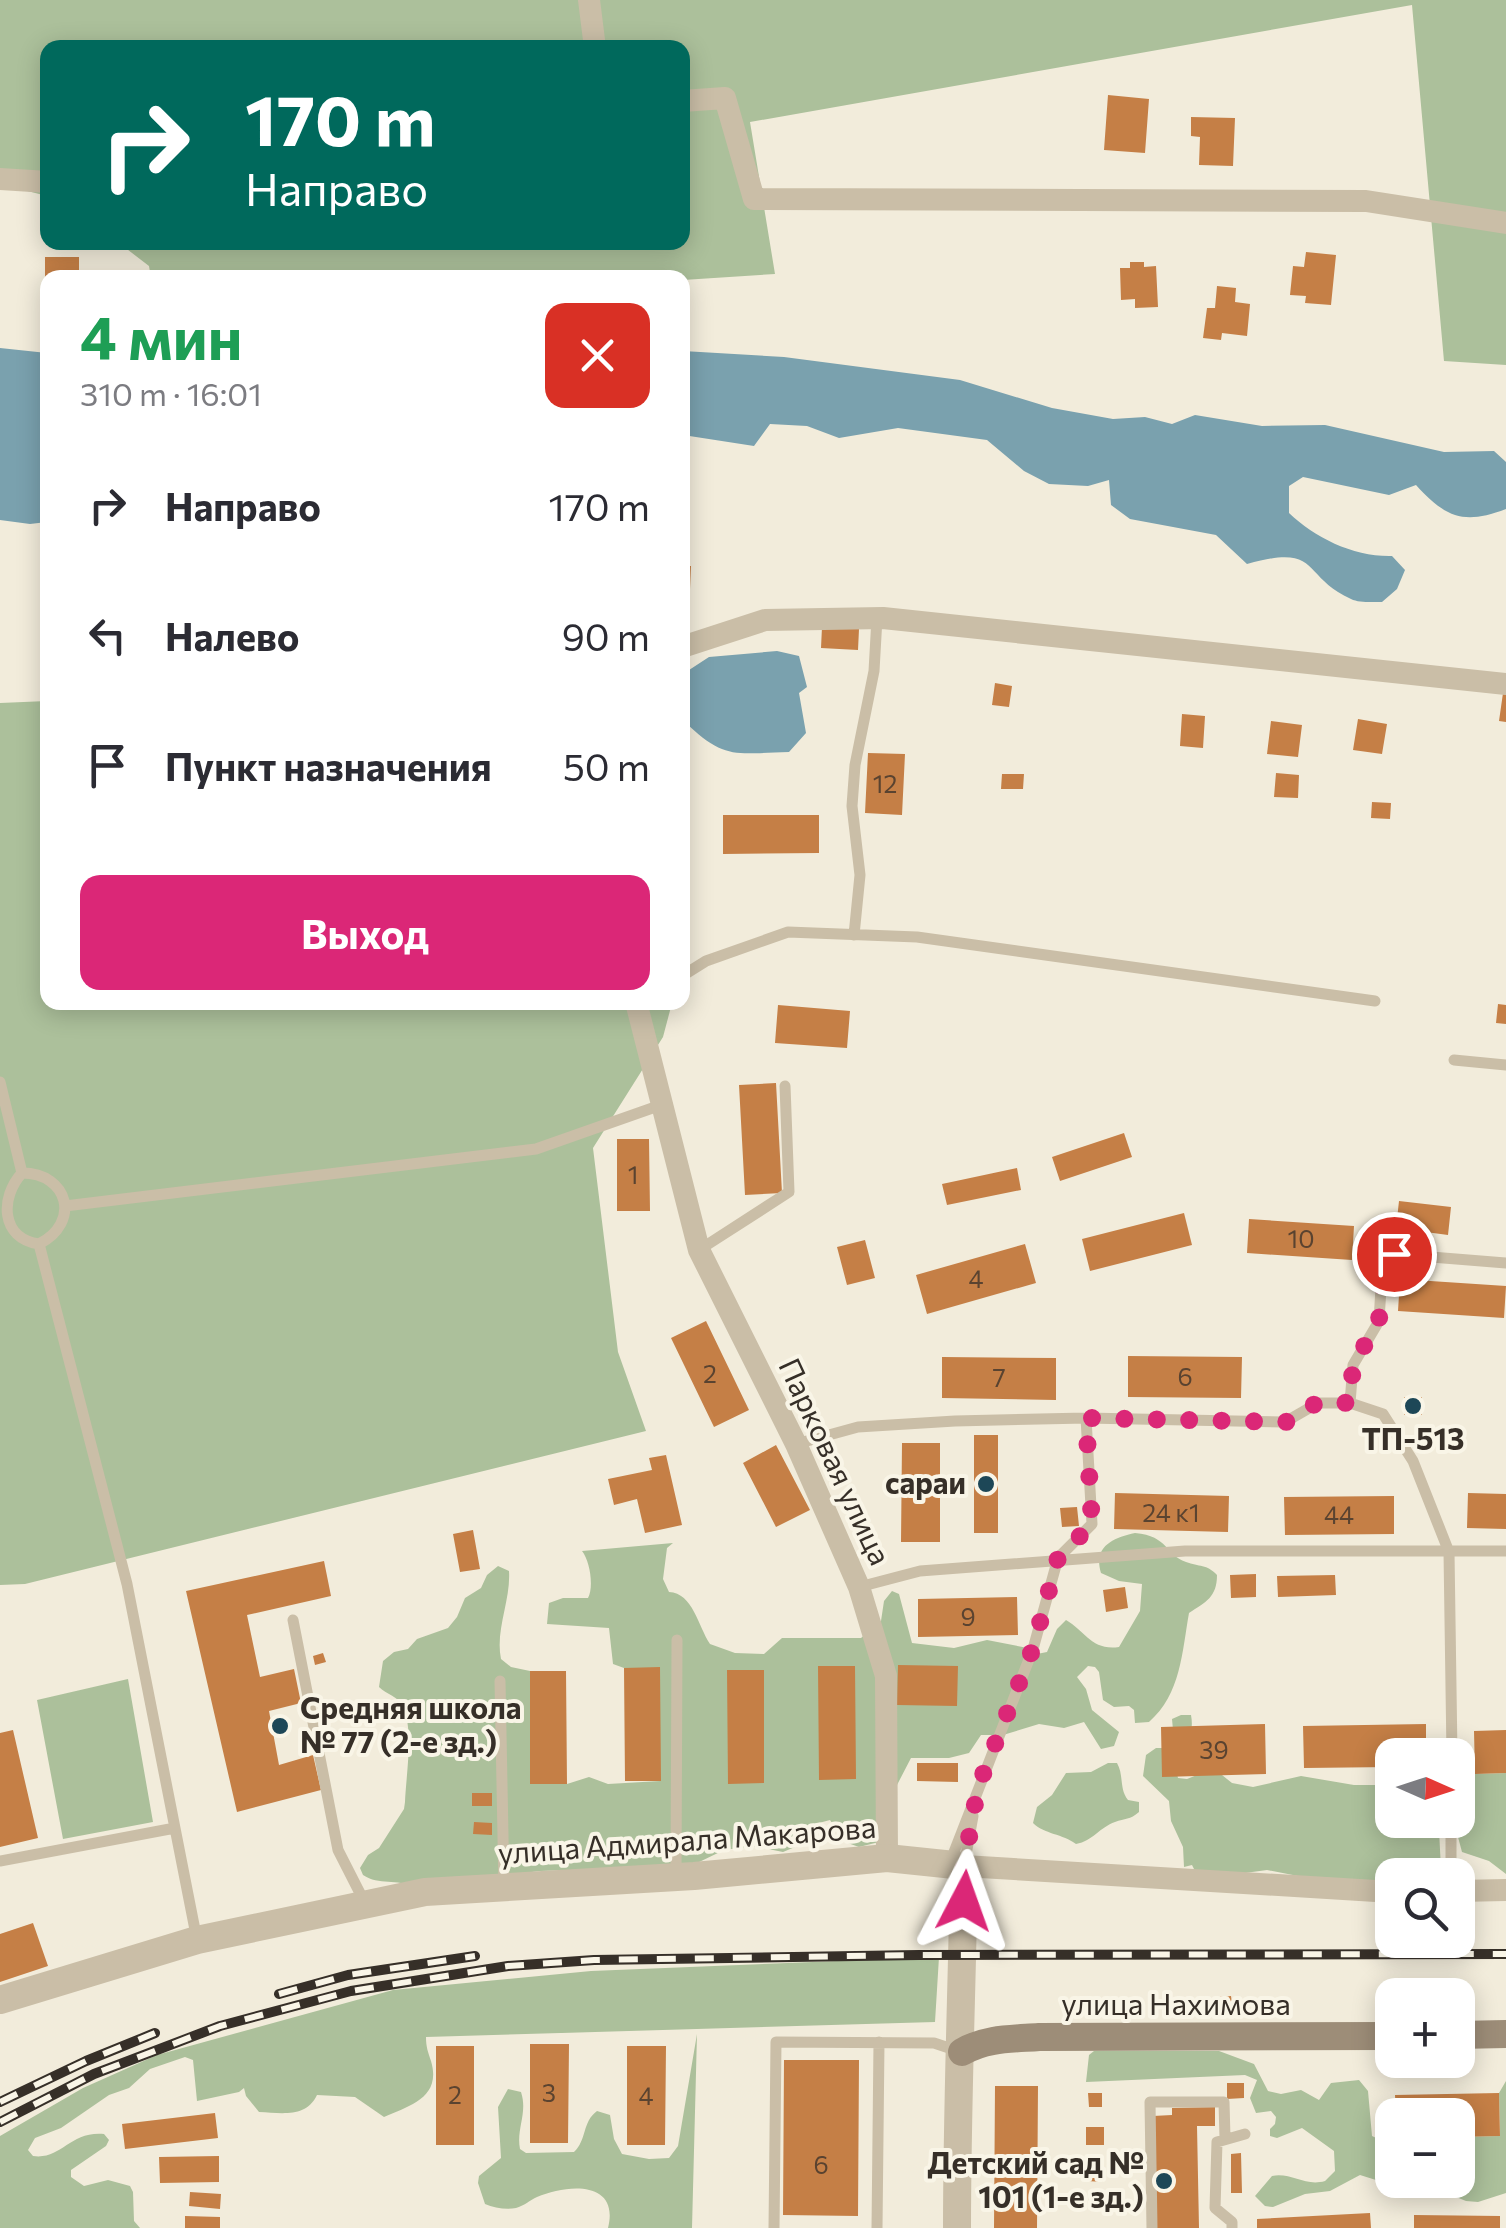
<!DOCTYPE html>
<html lang="ru">
<meta charset="utf-8">
<style>
:root{--surface:#fff;--page:#f2f2f3;--text:#2b2b33;--muted:#7c7c81;--accent:#db2777}
body{margin:0;font-family:Commissioner,sans-serif;background:var(--page);color:var(--text);height:100vh;display:flex;flex-direction:column;font-size:38px;white-space:nowrap}
*{box-sizing:border-box;margin:0}
p{font-size:32px;color:var(--muted)}
.icon{flex:none;width:55px;height:55px;fill:none;stroke:currentColor;stroke-width:2;stroke-linecap:round;stroke-linejoin:round}
.map{position:relative;flex:1;overflow:hidden}
.side{position:absolute;left:40px;top:270px;width:650px;height:740px;display:flex;flex-direction:column;background:var(--surface);border-radius:20px;box-shadow:0 5px 25px #0003}
.side>*{flex:none}
.top-card{position:absolute;left:40px;top:40px;width:650px;height:210px;border-radius:20px;box-shadow:0 5px 25px #0003;background:#00695c;color:#fff;overflow:hidden}
.needle{width:65px;rotate:93deg}
.tools{position:absolute;left:1375px;top:1738px;display:grid;gap:20px}
.tools a{display:grid;place-items:center;width:100px;height:100px;border-radius:20px;background:var(--surface);box-shadow:0 5px 25px #0003;font-size:50px}
.pin{position:absolute;display:grid;place-items:center;width:85px;height:85px;color:#fff;margin:-42px;border:5px solid #fff;border-radius:50%;box-shadow:0 2px 10px #0007}
.me{position:absolute;width:110px;margin:-55px;rotate:4deg;stroke-linejoin:round;filter:drop-shadow(0 0 8px #0008)}
.turn{display:flex;align-items:center;gap:35px;height:210px;padding:0 40px;font-size:45px}
.turn .icon{width:130px;height:130px;stroke-width:2.5}
.turn b{display:block;font-size:70px;line-height:85px}
.round{display:grid;place-items:center;flex:none;width:105px;height:105px;border-radius:20px;background:var(--page)}
.overview{display:flex;align-items:center;justify-content:space-between;height:170px;padding:0 40px}
h1{font-size:60px;font-weight:700;line-height:75px;color:#1e9e55}
.button{display:flex;gap:20px;margin-top:auto;padding:20px 40px}
.button a{flex:1;height:115px;border-radius:20px;background:var(--accent);color:#fff;font-size:40px;font-weight:700;line-height:115px;text-align:center}
ul{padding:0;list-style:none}
li{display:flex;align-items:center;gap:30px;height:130px;padding:0 40px}
li div{flex:1}
li b{display:block;font-size:38px}
li em{font-style:normal}
.map>svg:first-child{display:block}
.green{fill:#acc09b}
.water{fill:#7aa1ae}
.building{fill:#c57f46}
.lines{fill:none;stroke-linecap:round;stroke-linejoin:round}
.service{stroke:#cabea7;stroke-width:11}
.minor{stroke:#cabea7;stroke-width:22}
.tertiary{stroke:#cabea7;stroke-width:28}
.secondary{stroke:#9d8d78;stroke-width:28}
.rail-casing{stroke:#362f28;stroke-width:10}
.rail{stroke:#f9f5e7;stroke-width:6;stroke-dasharray:19;stroke-linecap:butt}
.route{stroke:#db2777;stroke-width:18;stroke-dasharray:0 32.4}
.poi-dot{fill:#1d4757;stroke:#f9f5e7;stroke-width:4}
.labels{text-anchor:middle;stroke-width:8;stroke-linejoin:round;paint-order:stroke}
.number-label{font-size:25px;fill:#5a4330}
.poi-label{font-size:30px;font-weight:bold;fill:#362f28;stroke:#f9f5e7;text-anchor:end}
.street-label{font-size:30px;fill:#362f28;stroke:#f9f5e7}
</style>
<div class="map">
<svg width="1506" height="2228" viewBox="0 0 1506 2228">
<rect width="100%" height="100%" fill="#f2ecdb"/>
<!-- green -->
<path class="green" d="M 0,0 L 1506,0 L 1506,365 L 1444,361 L 1412,5 L 750,122 L 775,274 L 683,280 L 682,278 L 151,278 L 149,266 L 119,243 L 682,242 L 682,48 L 48,48 L 47,196 L 0,184 Z
M 47,701 L 48,1002 L 672,1003 L 663,1037 L 593,1148 L 618,1352 L 646,1431 L 25,1584 L 0,1585 L 0,703 Z
M 1135,1533 C 1169,1536 1165,1555 1186,1562 C 1199,1567 1207,1564 1217,1575 C 1217,1597 1206,1602 1189,1613 C 1182,1652 1181,1694 1149,1722 L 1135,1723 L 1134,1710 L 1129,1706 L 1114,1707 L 1103,1700 L 1099,1672 L 1095,1667 L 1088,1666 L 1077,1677 L 1086,1689 L 1092,1710 L 1119,1732 L 1114,1746 L 1101,1749 L 1084,1722 L 1064,1728 L 1039,1724 L 1003,1735 L 981,1735 L 969,1753 L 949,1758 L 911,1758 L 897,1785 L 879,1842 L 859,1847 L 845,1842 L 830,1820 L 815,1824 L 795,1847 L 783,1852 L 753,1846 L 724,1850 L 691,1866 L 540,1871 L 414,1887 C 397,1878 379,1886 363,1875 L 360,1868 L 368,1855 L 379,1848 L 404,1809 L 405,1802 C 406,1775 414,1731 403,1706 C 399,1697 386,1694 379,1687 L 383,1661 L 394,1652 L 408,1649 L 417,1639 L 448,1628 L 457,1617 L 465,1598 L 481,1588 L 487,1575 L 498,1566 L 509,1571 C 511,1600 495,1630 501,1659 L 511,1667 L 530,1671 L 530,1784 L 567,1784 L 589,1777 L 608,1784 L 660,1781 L 660,1668 L 624,1668 L 613,1664 L 609,1628 L 547,1624 L 549,1603 L 563,1598 L 588,1598 C 594,1587 590,1561 582,1551 L 673,1543 L 667,1548 L 663,1579 L 669,1592 C 693,1593 698,1626 710,1644 L 735,1653 L 764,1654 L 782,1638 L 861,1638 L 881,1621 L 884,1601 L 892,1591 L 899,1594 L 912,1643 L 954,1648 L 987,1640 L 1033,1649 L 1037,1654 L 1047,1652 L 1057,1629 L 1066,1620 C 1085,1631 1092,1651 1119,1647 L 1140,1611 L 1142,1584 L 1119,1581 L 1101,1573 C 1093,1547 1112,1538 1135,1533 Z
M 128,1679 L 153,1822 L 63,1839 L 37,1700 Z
M 1181,1715 L 1191,1715 C 1195,1736 1184,1752 1176,1770 L 1178,1778 L 1187,1779 L 1207,1771 L 1217,1771 L 1232,1783 L 1253,1787 L 1301,1776 L 1354,1785 L 1392,1785 L 1392,1820 L 1412,1820 L 1439,1830 L 1441,1869 L 1430,1875 L 1392,1875 L 1392,1882 L 1303,1877 L 1267,1870 L 1230,1875 L 1196,1873 L 1192,1865 L 1184,1867 L 1183,1847 L 1171,1821 L 1169,1801 L 1143,1776 L 1146,1755 L 1156,1748 L 1165,1748 L 1174,1741 L 1172,1719 Z
M 1108,1763 L 1117,1763 C 1124,1775 1119,1789 1128,1800 L 1139,1802 L 1139,1812 C 1130,1820 1125,1818 1115,1822 C 1100,1827 1093,1841 1076,1844 C 1063,1834 1044,1834 1033,1823 L 1037,1807 L 1052,1795 L 1066,1773 L 1091,1772 Z
M 1506,1773 L 1506,1874 L 1489,1861 L 1462,1852 L 1454,1822 L 1458,1820 L 1459,1798 L 1475,1774 Z
M 939,1957 L 935,2022 L 426,2037 C 426,2047 428,2052 431,2061 C 442,2098 409,2106 384,2117 L 355,2097 L 317,2095 C 306,2118 282,2113 259,2112 L 246,2096 L 244,2088 L 239,2092 L 197,2101 L 193,2060 L 185,2057 L 150,2069 L 129,2088 L 109,2095 L 61,2128 L 35,2138 L 28,2150 L 33,2156 C 62,2160 69,2131 104,2134 L 109,2140 L 106,2146 L 71,2170 L 71,2177 L 84,2186 L 108,2180 L 130,2186 L 133,2192 L 134,2221 L 140,2228 L 0,2228 L 0,2136 L 83,2088 L 157,2055 L 393,1990 L 591,1971 Z
M 697,2034 L 692,2228 L 608,2228 C 620,2180 567,2184 537,2197 C 530,2200 524,2206 516,2208 C 507,2210 494,2208 485,2204 L 478,2183 L 479,2176 L 501,2158 L 498,2107 L 508,2089 L 521,2092 C 528,2113 516,2129 520,2149 L 526,2153 L 574,2152 C 587,2140 582,2122 597,2111 L 610,2115 L 614,2139 L 622,2154 L 649,2159 L 669,2158 L 678,2146 Z
M 1094,2051 L 1219,2051 L 1254,2064 L 1268,2091 L 1281,2094 L 1301,2090 L 1319,2100 L 1331,2083 L 1359,2080 L 1368,2091 L 1372,2136 L 1385,2142 L 1392,2139 L 1392,2180 L 1458,2180 L 1458,2137 L 1500,2136 L 1499,2093 L 1506,2081 L 1506,2193 L 1478,2202 L 1466,2201 L 1451,2195 L 1411,2191 L 1360,2175 L 1330,2191 L 1305,2194 L 1273,2207 L 1265,2206 L 1255,2196 L 1272,2176 C 1291,2172 1305,2187 1325,2181 L 1335,2171 L 1334,2151 L 1302,2128 L 1277,2138 L 1270,2136 L 1270,2129 L 1275,2124 L 1276,2117 L 1271,2111 L 1256,2113 L 1250,2098 L 1257,2080 L 1245,2075 L 1086,2082 L 1089,2055 Z"/>
<!-- water -->
<path class="water" d="M 0,348 L 47,353 L 47,522 L 30,524 L 0,520 Z
M 683,351 L 784,357 L 960,380 L 1052,408 L 1113,419 L 1145,417 L 1172,424 L 1195,415 L 1262,426 L 1325,425 L 1444,452 L 1494,451 L 1506,462 L 1506,509 C 1464,525 1446,518 1416,485 L 1389,495 L 1303,477 L 1289,486 L 1289,513 C 1315,538 1354,557 1392,556 L 1405,570 L 1397,589 L 1382,602 C 1372,602 1359,603 1351,599 C 1300,576 1322,543 1247,564 L 1216,535 L 1130,519 L 1111,505 L 1109,480 L 1088,486 L 1049,484 L 1024,471 L 987,440 L 898,428 L 839,438 L 807,426 L 770,424 L 754,446 L 683,435 Z
M 777,651 L 799,656 L 807,687 L 799,693 L 806,733 L 789,752 C 735,753 725,761 684,721 L 682,687 L 686,672 L 709,657 Z"/>
<!-- building -->
<path class="building" d="M 1108,95 L 1149,99 L 1145,153 L 1104,150 Z
M 1191,117 L 1235,118 L 1233,166 L 1199,165 L 1200,137 L 1191,136 Z
M 1306,252 L 1336,255 L 1331,305 L 1305,303 L 1306,296 L 1290,295 L 1293,266 L 1304,267 Z
M 45,257 L 79,257 L 79,278 L 45,278 Z
M 1130,262 L 1144,262 L 1144,267 L 1156,266 L 1158,307 L 1135,308 L 1135,299 L 1121,300 L 1120,268 L 1130,268 Z
M 1217,286 L 1236,288 L 1235,302 L 1250,304 L 1247,336 L 1222,333 L 1221,340 L 1203,338 L 1207,308 L 1215,308 Z
M 682,566 L 691,566 L 690,589 L 682,589 Z
M 822,627 L 859,629 L 858,650 L 821,648 Z
M 995,683 L 1012,686 L 1009,707 L 992,705 Z
M 1503,693 L 1506,694 L 1506,722 L 1499,721 Z
M 1182,714 L 1205,716 L 1203,748 L 1180,746 Z
M 1358,719 L 1387,724 L 1382,754 L 1353,750 Z
M 1271,721 L 1302,725 L 1298,757 L 1267,754 Z
M 868,753 L 905,754 L 902,815 L 865,813 Z
M 1276,773 L 1299,775 L 1298,798 L 1274,797 Z
M 1002,774 L 1024,774 L 1023,789 L 1001,789 Z
M 1372,802 L 1391,803 L 1390,819 L 1371,818 Z
M 723,815 L 819,815 L 819,853 L 723,854 Z
M 1498,1004 L 1506,1005 L 1506,1024 L 1496,1023 Z
M 778,1005 L 850,1011 L 847,1048 L 775,1043 Z
M 776,1083 L 782,1193 L 745,1195 L 739,1085 Z
M 1124,1133 L 1132,1157 L 1060,1181 L 1052,1157 Z
M 617,1139 L 649,1139 L 650,1211 L 617,1211 Z
M 1017,1168 L 1021,1190 L 947,1205 L 942,1184 Z
M 1399,1201 L 1451,1207 L 1448,1235 L 1396,1228 Z
M 1184,1213 L 1192,1245 L 1090,1271 L 1082,1239 Z
M 1249,1219 L 1354,1226 L 1352,1260 L 1247,1253 Z
M 865,1240 L 875,1278 L 847,1285 L 837,1247 Z
M 1025,1244 L 1036,1283 L 927,1314 L 916,1275 Z
M 1400,1279 L 1506,1286 L 1504,1318 L 1398,1311 Z
M 706,1321 L 749,1410 L 714,1427 L 671,1338 Z
M 1128,1356 L 1242,1357 L 1241,1398 L 1128,1397 Z
M 942,1357 L 1056,1358 L 1056,1400 L 942,1398 Z
M 1404,1397 L 1422,1397 L 1422,1415 L 1404,1415 Z
M 974,1435 L 998,1435 L 998,1533 L 974,1533 Z
M 902,1443 L 940,1443 L 940,1542 L 901,1542 Z
M 776,1445 L 810,1510 L 776,1527 L 743,1463 Z
M 666,1455 L 682,1525 L 645,1533 L 637,1499 L 614,1505 L 608,1479 L 652,1470 L 649,1458 Z
M 1115,1493 L 1229,1496 L 1228,1532 L 1114,1529 Z
M 1468,1493 L 1506,1494 L 1506,1529 L 1467,1528 Z
M 1394,1496 L 1394,1534 L 1285,1535 L 1284,1497 Z
M 1077,1507 L 1079,1526 L 1062,1527 L 1060,1508 Z
M 473,1530 L 480,1569 L 460,1572 L 453,1534 Z
M 324,1561 L 331,1596 L 247,1615 L 260,1677 L 294,1669 L 301,1703 L 269,1711 L 279,1765 L 313,1755 L 321,1790 L 237,1812 L 186,1591 Z
M 1256,1574 L 1256,1597 L 1231,1598 L 1230,1575 Z
M 1335,1575 L 1336,1595 L 1278,1597 L 1277,1576 Z
M 1125,1587 L 1128,1608 L 1106,1612 L 1103,1590 Z
M 1017,1597 L 1018,1635 L 918,1637 L 918,1599 Z
M 323,1653 L 326,1662 L 315,1665 L 313,1656 Z
M 898,1665 L 958,1666 L 957,1706 L 897,1705 Z
M 818,1666 L 855,1666 L 856,1779 L 819,1780 Z
M 660,1667 L 661,1781 L 625,1781 L 624,1668 Z
M 727,1670 L 764,1670 L 764,1783 L 728,1784 Z
M 530,1671 L 566,1671 L 567,1784 L 530,1784 Z
M 1265,1724 L 1266,1774 L 1162,1777 L 1161,1727 Z
M 1426,1724 L 1426,1755 L 1392,1755 L 1392,1767 L 1304,1768 L 1303,1726 Z
M 13,1730 L 38,1838 L 0,1847 L 0,1733 Z
M 1506,1730 L 1506,1773 L 1475,1774 L 1474,1731 Z
M 917,1763 L 958,1763 L 958,1782 L 917,1781 Z
M 472,1793 L 492,1793 L 492,1806 L 472,1806 Z
M 474,1822 L 492,1823 L 492,1835 L 473,1834 Z
M 33,1923 L 48,1966 L 0,1982 L 0,1934 Z
M 1231,1996 L 1232,2004 L 1218,2005 L 1218,1997 Z
M 530,2044 L 569,2044 L 568,2143 L 530,2143 Z
M 436,2046 L 474,2046 L 474,2145 L 436,2145 Z
M 627,2046 L 666,2046 L 665,2145 L 627,2145 Z
M 784,2060 L 859,2060 L 858,2216 L 783,2215 Z
M 1227,2083 L 1244,2083 L 1244,2098 L 1227,2099 Z
M 995,2086 L 1038,2086 L 1037,2228 L 994,2228 Z
M 1088,2093 L 1102,2093 L 1102,2107 L 1089,2107 Z
M 1499,2093 L 1500,2136 L 1458,2137 L 1458,2115 L 1396,2115 L 1395,2095 Z
M 1215,2107 L 1215,2126 L 1197,2126 L 1199,2228 L 1156,2228 L 1153,2116 L 1172,2115 L 1172,2108 Z
M 215,2113 L 218,2138 L 125,2149 L 122,2124 Z
M 1086,2127 L 1104,2127 L 1104,2145 L 1086,2145 Z
M 1241,2153 L 1242,2193 L 1231,2193 L 1231,2154 Z
M 219,2156 L 219,2182 L 160,2183 L 159,2157 Z
M 1088,2163 L 1103,2163 L 1103,2182 L 1087,2181 Z
M 190,2192 L 221,2194 L 220,2209 L 189,2206 Z
M 1370,2213 L 1371,2228 L 1257,2228 L 1257,2219 Z
M 1414,2215 L 1500,2216 L 1500,2228 L 1414,2228 Z
M 185,2216 L 220,2217 L 220,2228 L 185,2228 Z"/>
<g class="lines">
<!-- service -->
<path class="service" d="M 854,935 L 860,875 L 852,806 L 855,765 L 874,671 L 877,618
M 682,976 L 706,961 L 788,932 L 917,937 L 1375,1001
M 1454,1060 L 1506,1065
M 0,1082 L 22,1173
M 22,1173 C 69,1173 81,1223 39,1244 C 0,1238 0,1197 22,1173 Z
M 65,1206 L 536,1149 L 661,1105
M 39,1244 L 127,1584 L 197,1940
M 699,1250 L 789,1192 L 785,1086
M 796,1444 L 858,1427 L 955,1421 L 1086,1418 L 1285,1422 L 1318,1403 L 1350,1403
M 859,1587 L 920,1571 L 1185,1551 L 1506,1551
M 293,1620 L 338,1850 L 366,1905
M 500,1681 L 504,1888
M 1452,1755 L 1449,1552 L 1413,1461 L 1383,1414 L 1350,1403 L 1353,1365 L 1379,1321 L 1382,1271 L 1394,1254 L 1506,1263
M 0,1861 L 175,1828
M 949,1865 L 1033,1649 L 1058,1558 L 1092,1524 L 1086,1418
M 964,1866 L 973,1816
M 1451,1875 L 1451,1820
M 676,1877 L 677,1640
M 774,2228 L 776,2042 L 934,2043 L 958,2051
M 877,2228 L 879,2042
M 1152,2228 L 1150,2102 L 1224,2102 L 1225,2138
M 1232,2228 L 1232,2222 L 1215,2208 L 1217,2142 L 1245,2134"/>
<!-- minor -->
<path class="minor" d="M 589,0 L 595,48
M 682,101 L 725,98 L 754,199 L 1366,201 L 1506,223
M 0,179 L 48,182
M 682,647 L 765,620 L 883,618 L 1506,684
M 636,1002 L 699,1250 L 796,1444 L 859,1587 L 886,1676 L 887,1858
M 964,1866 L 1392,1892
M 1458,1891 L 1506,1890"/>
<!-- tertiary -->
<path class="tertiary" d="M 0,2000 L 197,1940 L 425,1892 L 694,1876 L 887,1858 L 964,1866 C 962,1987 957,2107 957,2228"/>
<!-- secondary -->
<path class="secondary" d="M 1458,2035 L 1506,2034
M 962,2052 C 986,2038 1012,2039 1039,2037 L 1392,2036"/>
<defs>
<path id="rail" d="M 279,1994 L 348,1975 L 475,1956
M 0,2102 L 86,2061 L 155,2033
M 0,2122 L 94,2074 L 220,2026 L 351,1991 L 508,1966 L 594,1960 L 919,1955 L 1506,1954"/>
</defs>
<!-- rail casing -->
<use href="#rail" class="rail-casing"/>
<!-- rail -->
<use href="#rail" class="rail"/>
</g>
<g class="lines">
<!-- route -->
<path class="route" d="M 964,1901 L 964,1866 L 978,1787 L 1033,1648 L 1058,1558 L 1092,1524 L 1086,1418 L 1286,1422 L 1318,1402 L 1350,1403 L 1353,1365 L 1379,1321 L 1382,1272 L 1394,1254"/>
</g>
<!-- markers -->
<g class="poi-dot">
<circle cx="1413" cy="1406" r="10"/>
<circle cx="986" cy="1484" r="10"/>
<circle cx="280" cy="1726" r="10"/>
<circle cx="1164" cy="2181" r="10"/>
</g>
<g class="labels">
<!-- number labels -->
<g class="number-label">
<text x="885" y="793">12</text>
<text x="633" y="1184">1</text>
<text x="1301" y="1248">10</text>
<text x="976" y="1288">4</text>
<text x="710" y="1383">2</text>
<text x="1185" y="1386">6</text>
<text x="999" y="1387">7</text>
<text x="1171" y="1522">24 к1</text>
<text x="1339" y="1524">44</text>
<text x="968" y="1626">9</text>
<text x="1214" y="1759">39</text>
<text x="549" y="2102">3</text>
<text x="455" y="2104">2</text>
<text x="646" y="2105">4</text>
<text x="821" y="2174">6</text>
</g>
<!-- poi labels -->
<g class="poi-label">
<text x="1413" y="1450" text-anchor="middle">ТП-513</text>
<text x="966" y="1494">сараи</text>
<text x="300" y="1719" text-anchor="start">Средняя школа<tspan x="300" dy="34">№ 77 (2-е зд.)</tspan></text>
<text x="1144" y="2174">Детский сад №<tspan x="1144" dy="34">101 (1-е зд.)</tspan></text>
</g>
<!-- street labels -->
<g class="street-label">
<text transform="translate(834 1462) rotate(65)" y="10">Парковая улица</text>
<text transform="translate(687 1841) rotate(-4)" y="10">улица Адмирала Макарова</text>
<text x="1176" y="2015">улица Нахимова</text>
</g>
</g>
</svg>
<div class="tools">
<a><svg class="needle" viewBox="-14 -14 28 28"><path d="M0-13l5 13h-10z" fill="#e53935"/><path d="M0 13l5-13h-10z" fill="#7c7c81"/></svg></a>
<a><svg class="icon" aria-label="search" viewBox="0 0 24 24"><circle cx="10" cy="10" r="6"/><path d="M15 15l6 6"/></svg></a>
<a>+</a>
<a>−</a>
</div>
<div class="pin" style="left:1394px;top:1254px;background:#d93025"><svg class="icon" aria-label="arrive" viewBox="0 0 24 24"><path d="M6 21V4h12l-3 4 3 4H6"/></svg></div>
<svg class="me" style="left:964px;top:1901px" viewBox="-20 -20 40 40"><path d="M0-17L14 15 0 8-14 15z" fill="#db2777" stroke="#fff" stroke-width="4"/></svg>
<div class="top-card">
<div class="turn"><svg class="icon" aria-label="right" viewBox="0 0 24 24"><path d="M7 20v-9h11M14 6l5 5-5 5"/></svg><div><b>170 m</b>Направо</div></div>
</div>
<section class="side">
<div class="overview"><div><h1>4 мин</h1><p>310 m · 16:01</p></div><a class="round" style="background:#d93025;color:#fff"><svg class="icon" aria-label="close" viewBox="0 0 24 24"><path d="M6 6l12 12M18 6L6 18"/></svg></a></div>
<ul>
<li><svg class="icon" aria-label="right" viewBox="0 0 24 24"><path d="M7 20v-9h11M14 6l5 5-5 5"/></svg><div><b>Направо</b></div><em>170 m</em></li>
<li><svg class="icon" aria-label="left" viewBox="0 0 24 24"><path d="M17 20v-9H6M10 6l-5 5 5 5"/></svg><div><b>Налево</b></div><em>90 m</em></li>
<li><svg class="icon" aria-label="arrive" viewBox="0 0 24 24"><path d="M6 21V4h12l-3 4 3 4H6"/></svg><div><b>Пункт назначения</b></div><em>50 m</em></li>
</ul>
<div class="button"><a>Выход</a></div>
</section>
</div>
